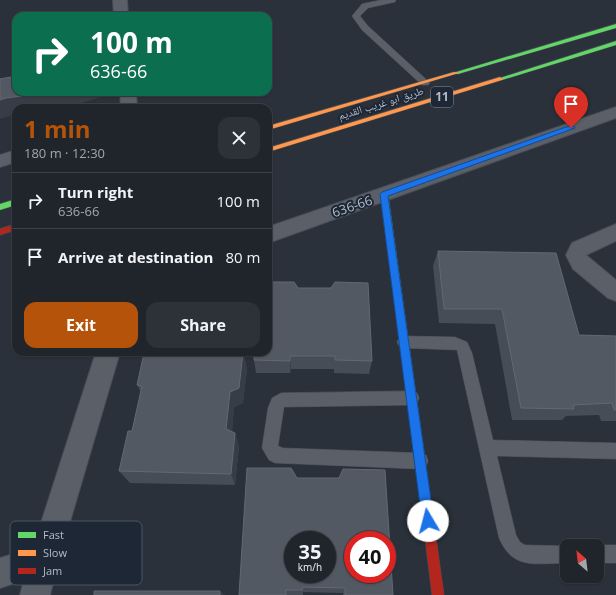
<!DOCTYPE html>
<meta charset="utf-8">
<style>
:root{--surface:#20252c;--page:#2d3138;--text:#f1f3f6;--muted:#a2a5a9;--line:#3d4248;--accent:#b45309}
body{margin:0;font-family:"Open Sans","Noto Naskh Arabic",sans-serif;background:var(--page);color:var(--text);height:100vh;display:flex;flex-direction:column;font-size:15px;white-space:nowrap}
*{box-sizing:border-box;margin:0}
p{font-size:13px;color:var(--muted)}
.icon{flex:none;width:22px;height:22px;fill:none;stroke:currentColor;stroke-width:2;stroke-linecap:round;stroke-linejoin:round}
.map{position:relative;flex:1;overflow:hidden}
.drawer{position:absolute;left:12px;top:104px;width:260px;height:252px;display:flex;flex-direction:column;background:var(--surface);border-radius:12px;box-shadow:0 1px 3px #0004,0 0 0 1px var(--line)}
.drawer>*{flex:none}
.guide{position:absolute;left:12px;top:12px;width:260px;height:84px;border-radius:12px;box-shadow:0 1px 3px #0004,0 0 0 1px var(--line);background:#0b6e4f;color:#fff;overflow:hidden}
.needle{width:26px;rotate:332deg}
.buttons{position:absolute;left:560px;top:539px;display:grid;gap:8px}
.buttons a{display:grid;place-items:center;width:44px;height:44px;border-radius:8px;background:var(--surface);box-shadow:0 1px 3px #0004,0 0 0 1px var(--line);font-size:20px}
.speed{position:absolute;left:284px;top:531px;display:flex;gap:8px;font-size:20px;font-weight:700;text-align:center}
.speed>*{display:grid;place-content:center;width:52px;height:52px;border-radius:50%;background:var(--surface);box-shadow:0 1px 3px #0004,0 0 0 1px var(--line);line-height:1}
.speed small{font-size:10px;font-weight:400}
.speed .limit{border:6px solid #d22;background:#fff;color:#111}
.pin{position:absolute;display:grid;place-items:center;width:34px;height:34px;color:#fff;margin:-41px -17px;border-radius:50% 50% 50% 0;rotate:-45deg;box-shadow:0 0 4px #0007}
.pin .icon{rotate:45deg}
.me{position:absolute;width:44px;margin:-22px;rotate:352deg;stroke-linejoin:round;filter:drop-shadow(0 0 3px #0008)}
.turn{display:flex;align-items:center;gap:14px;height:84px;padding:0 12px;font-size:18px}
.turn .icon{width:52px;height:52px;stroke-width:2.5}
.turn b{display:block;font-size:28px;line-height:34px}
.round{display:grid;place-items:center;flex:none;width:42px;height:42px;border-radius:12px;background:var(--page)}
.overview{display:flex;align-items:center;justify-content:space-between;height:68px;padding:0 12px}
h1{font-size:24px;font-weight:700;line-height:30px;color:var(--accent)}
.button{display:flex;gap:8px;margin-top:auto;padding:8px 12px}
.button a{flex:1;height:46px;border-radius:12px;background:var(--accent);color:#fff;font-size:16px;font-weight:700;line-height:46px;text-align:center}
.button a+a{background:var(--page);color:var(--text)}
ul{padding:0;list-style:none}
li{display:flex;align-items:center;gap:12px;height:56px;padding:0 12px;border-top:1px solid var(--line)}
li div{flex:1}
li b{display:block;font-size:15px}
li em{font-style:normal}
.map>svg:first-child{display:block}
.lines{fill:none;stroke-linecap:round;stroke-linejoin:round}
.lane-casing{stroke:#484d56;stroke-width:1}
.street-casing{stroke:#484d56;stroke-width:2}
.fast-casing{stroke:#484d56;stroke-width:1}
.slow-casing{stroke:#484d56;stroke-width:1}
.jam-casing{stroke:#484d56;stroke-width:1}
.lane{fill:#5b5f67;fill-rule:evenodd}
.street{fill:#5b5f67;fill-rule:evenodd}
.fast{fill:#63d668;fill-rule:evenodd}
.slow{fill:#ff974d;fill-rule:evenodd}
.jam{fill:#b3261e;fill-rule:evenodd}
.wall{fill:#474d57}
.shaded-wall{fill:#373d46}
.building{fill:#535963;stroke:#626973;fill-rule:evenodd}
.route{fill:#1a73e8;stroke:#114b97}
.labels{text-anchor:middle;stroke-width:4;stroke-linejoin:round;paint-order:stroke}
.far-street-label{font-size:11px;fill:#b4bdca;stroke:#1d2735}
.shield{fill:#1d2735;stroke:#87909d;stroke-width:1}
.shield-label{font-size:12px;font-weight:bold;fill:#b4bdca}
.street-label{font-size:13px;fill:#b4bdca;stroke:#1d2735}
.key{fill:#1d2735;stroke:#4a5462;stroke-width:1}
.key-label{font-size:11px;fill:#b4bdca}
</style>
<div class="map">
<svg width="616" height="595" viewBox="0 0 616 595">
<rect width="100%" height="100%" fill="#2a313a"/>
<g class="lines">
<defs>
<path id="lane" d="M 381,0 L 396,0 L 395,2 L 368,8 L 360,16 L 368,26 L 428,81 L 430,83 L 428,85 L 422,85 L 362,30 L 352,16 L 362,4 Z
M 404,336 L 455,337 L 467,342 L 472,353 L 493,440 L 616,443 L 616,459 L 497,456 L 516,535 L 520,542 L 525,545 L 569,546 L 567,546 L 567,563 C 537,563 513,571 499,538 L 457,350 L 404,348 L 399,346 L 397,342 L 399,338 Z
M 412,391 L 417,393 L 419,398 L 417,403 L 412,405 L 284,407 L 278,446 L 283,448 L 420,453 L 426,455 L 428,461 L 426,467 L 420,469 L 275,463 L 269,460 L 262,448 L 268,408 L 272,398 L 281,393 Z
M 597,545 L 616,545 L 616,563 L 597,563 L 597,546 L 595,546 Z"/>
<path id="street" d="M 113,0 L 127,0 L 128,16 L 114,16 Z
M 120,92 L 136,92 L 137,108 L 121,108 Z
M 616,107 L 616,118 L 268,243 L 268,227 Z
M 16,150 L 16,162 L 0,167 L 0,155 Z
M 616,224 L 616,241 L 586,255 L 616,280 L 616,301 L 608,298 L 573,269 L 566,255 L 572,243 Z
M 96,352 L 120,352 L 59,559 L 50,595 L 20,595 L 24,580 L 0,588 L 0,558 L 33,548 Z"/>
<path id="fast" d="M 616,24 L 616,28 L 458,74 L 453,73 Z
M 616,41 L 616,45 L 502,80 L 497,79 Z
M 384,191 L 388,194 L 425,458 L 424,462 L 420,463 L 416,462 L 415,458 L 380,194 Z
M 16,199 L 16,205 L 0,210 L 0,204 Z"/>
<path id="slow" d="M 454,72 L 459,73 L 268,130 L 268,126 Z
M 500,77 L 503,79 L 502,80 L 268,152 L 268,148 Z"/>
<path id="jam" d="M 16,224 L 16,230 L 0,235 L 0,229 Z
M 420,453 L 424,454 L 425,458 L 444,595 L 432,595 L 415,458 L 416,454 Z"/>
</defs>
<!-- lane casing -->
<use href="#lane" class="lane-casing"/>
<!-- street casing -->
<use href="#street" class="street-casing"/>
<!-- fast casing -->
<use href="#fast" class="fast-casing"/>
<!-- slow casing -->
<use href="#slow" class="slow-casing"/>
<!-- jam casing -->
<use href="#jam" class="jam-casing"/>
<!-- lane -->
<use href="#lane" class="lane"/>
<!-- street -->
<use href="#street" class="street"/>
<!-- fast -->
<use href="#fast" class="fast"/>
<!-- slow -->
<use href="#slow" class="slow"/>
<!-- jam -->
<use href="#jam" class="jam"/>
</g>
<!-- wall -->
<path class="wall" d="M 438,251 L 579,335 L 616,336 L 616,421 L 601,421 L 599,415 L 566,416 L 562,420 L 512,420 L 495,324 L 439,323 L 433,266 Z
M 298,288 L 372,361 L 369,374 L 334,373 L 334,369 L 291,369 L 290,373 L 256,373 L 254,360 Z
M 243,352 L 247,369 L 243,403 L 234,407 L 232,432 L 235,433 L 239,447 L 235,485 L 130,483 L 119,471 L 132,431 L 141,392 L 137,385 Z
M 297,478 L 393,595 L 343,595 L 343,593 L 303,592 L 303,595 L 239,595 Z"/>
<!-- shaded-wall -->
<path class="shaded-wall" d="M 55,92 L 104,92 L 104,96 L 66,108 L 16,108 L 16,114 L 0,119 L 0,100 L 6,98 Z
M 243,352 L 247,369 L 243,403 L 234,407 L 231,442 L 226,429 L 230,392 Z
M 290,356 L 291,369 L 290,373 Z
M 235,433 L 239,447 L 235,485 L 231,474 Z
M 220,591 L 225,595 L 220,595 Z"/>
<!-- building -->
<path class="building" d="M 16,76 L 16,92 L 55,92 L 6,98 L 0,100 L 0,79 Z
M 438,251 L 556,253 L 579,335 L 616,336 L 616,410 L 614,410 L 612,403 L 573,405 L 574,409 L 521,408 L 502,309 L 444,309 Z
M 268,282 L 294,282 L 298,288 L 331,288 L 335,282 L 368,283 L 372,361 L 335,360 L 335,356 L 290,356 L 290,361 L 254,360 L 254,352 L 268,352 Z
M 243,352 L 239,388 L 230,392 L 226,429 L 235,433 L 231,474 L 119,471 L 128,431 L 132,431 L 142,386 L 137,385 L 144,353 Z
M 247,468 L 291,468 L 297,478 L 339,478 L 343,469 L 385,470 L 393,595 L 345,595 L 345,588 L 303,587 L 302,590 L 286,590 L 286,595 L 239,595 ZM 293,540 L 327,540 L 327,574 L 293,574 ZM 353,540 L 387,540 L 387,574 L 353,574 Z
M 94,591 L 220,591 L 220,595 L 94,595 Z"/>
<!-- route -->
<path class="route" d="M 569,126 L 574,126 L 575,128 L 388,196 L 434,521 L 432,525 L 428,527 L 424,525 L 422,521 L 380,194 L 382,192 Z"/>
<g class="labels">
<!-- far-street labels -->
<g class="far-street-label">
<text transform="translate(381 103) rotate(-17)" y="4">طريق ابو غريب القديم</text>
</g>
<!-- shield labels -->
<rect class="shield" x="431" y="87" width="22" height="20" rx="3"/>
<g class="shield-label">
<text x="442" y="101">11</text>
</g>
<!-- street labels -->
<g class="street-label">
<text transform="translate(352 206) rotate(-19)" y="5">636-66</text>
</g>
</g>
<!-- legend -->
<rect x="10" y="521" width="132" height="64" rx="6" class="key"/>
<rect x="18" y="532" width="18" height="6" fill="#63d668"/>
<rect x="18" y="550" width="18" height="6" fill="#ff974d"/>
<rect x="18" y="568" width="18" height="6" fill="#b3261e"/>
<g class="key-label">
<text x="43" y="539">Fast</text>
<text x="43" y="557">Slow</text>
<text x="43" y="575">Jam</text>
</g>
</svg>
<div class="buttons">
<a><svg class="needle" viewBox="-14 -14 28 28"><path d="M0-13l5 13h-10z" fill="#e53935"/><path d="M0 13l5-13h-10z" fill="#a2a5a9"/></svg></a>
</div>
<div class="speed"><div>35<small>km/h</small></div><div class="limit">40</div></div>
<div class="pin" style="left:571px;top:128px;background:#d93025"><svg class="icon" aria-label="arrive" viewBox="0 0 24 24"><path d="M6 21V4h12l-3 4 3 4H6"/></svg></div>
<svg class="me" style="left:428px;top:521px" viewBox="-20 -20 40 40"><circle r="19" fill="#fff"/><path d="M0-13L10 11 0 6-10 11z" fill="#1a73e8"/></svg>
<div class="guide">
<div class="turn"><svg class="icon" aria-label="right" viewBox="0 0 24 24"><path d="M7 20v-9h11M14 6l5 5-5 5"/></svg><div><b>100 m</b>636-66</div></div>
</div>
<section class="drawer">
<div class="overview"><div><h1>1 min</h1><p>180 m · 12:30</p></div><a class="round"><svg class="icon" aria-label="close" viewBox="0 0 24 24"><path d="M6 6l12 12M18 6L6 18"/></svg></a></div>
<ul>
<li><svg class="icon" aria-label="right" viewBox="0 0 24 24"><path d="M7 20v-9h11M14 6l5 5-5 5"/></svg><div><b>Turn right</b><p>636-66</p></div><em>100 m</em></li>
<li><svg class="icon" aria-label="arrive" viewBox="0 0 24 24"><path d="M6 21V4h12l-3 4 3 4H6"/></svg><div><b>Arrive at destination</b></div><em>80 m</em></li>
</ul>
<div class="button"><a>Exit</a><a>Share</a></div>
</section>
</div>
